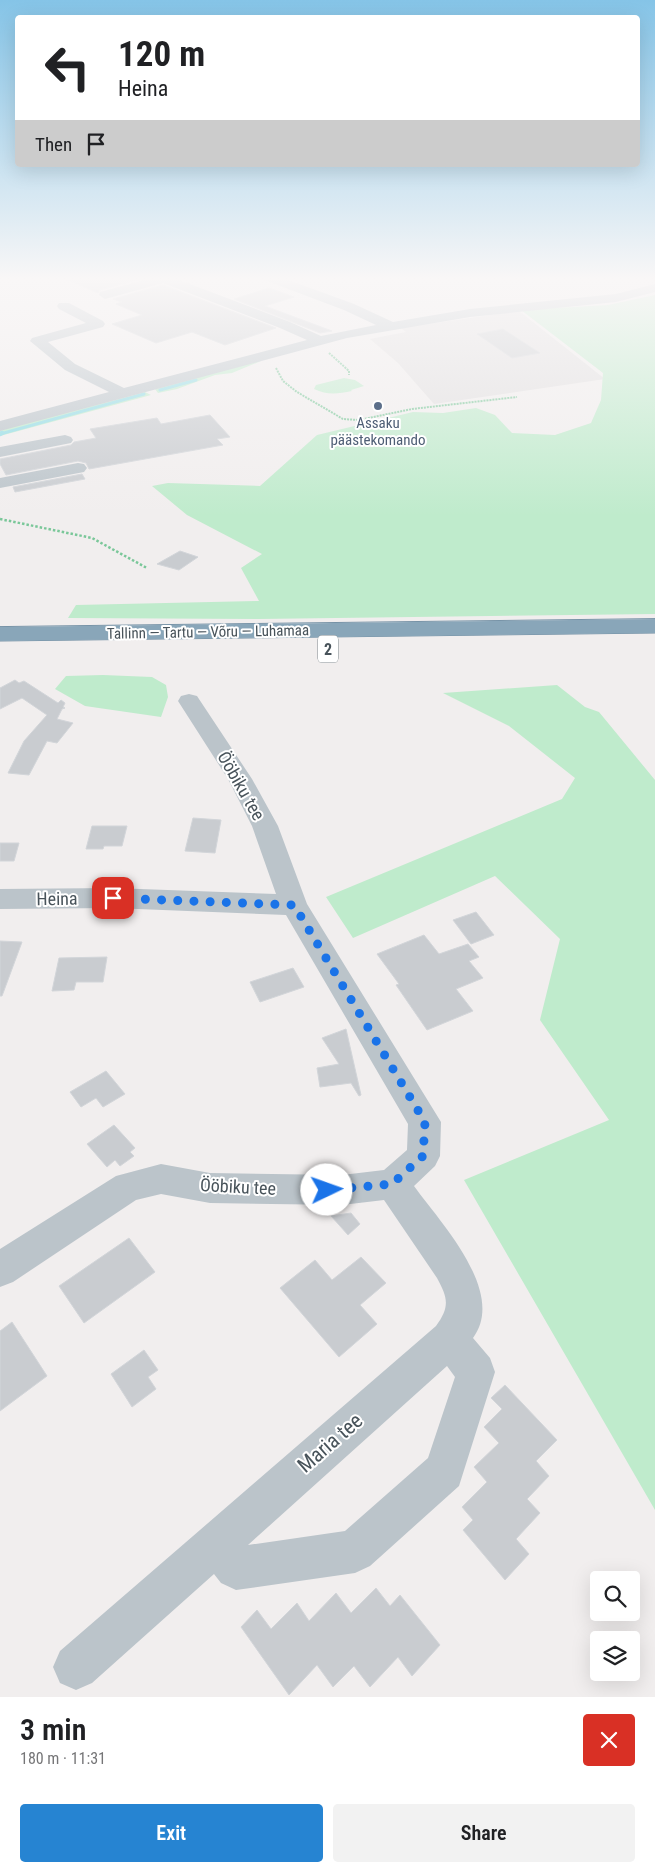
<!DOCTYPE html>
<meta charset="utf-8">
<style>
:root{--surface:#fff;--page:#f2f2f2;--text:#202124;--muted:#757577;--accent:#2684d2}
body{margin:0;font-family:"Roboto Condensed",sans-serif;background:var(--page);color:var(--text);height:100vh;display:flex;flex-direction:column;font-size:19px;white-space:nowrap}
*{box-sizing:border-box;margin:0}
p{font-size:16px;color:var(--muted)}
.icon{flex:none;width:28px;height:28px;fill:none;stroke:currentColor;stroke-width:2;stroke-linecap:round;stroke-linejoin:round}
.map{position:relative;height:1697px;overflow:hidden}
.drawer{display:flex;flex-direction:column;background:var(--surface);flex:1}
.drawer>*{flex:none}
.guide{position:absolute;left:15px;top:15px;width:625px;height:152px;border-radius:5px;box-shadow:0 5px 20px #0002;background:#fff;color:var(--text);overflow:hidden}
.fabs{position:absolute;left:590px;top:1571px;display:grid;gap:10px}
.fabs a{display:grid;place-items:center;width:50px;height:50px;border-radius:5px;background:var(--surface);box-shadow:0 5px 20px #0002;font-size:25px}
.pin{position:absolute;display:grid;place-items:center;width:42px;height:42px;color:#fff;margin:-21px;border-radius:10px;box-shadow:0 2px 8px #0006}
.me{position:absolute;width:55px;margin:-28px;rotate:87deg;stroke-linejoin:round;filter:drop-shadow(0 0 4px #0008)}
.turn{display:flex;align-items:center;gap:18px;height:105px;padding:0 20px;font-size:22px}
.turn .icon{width:65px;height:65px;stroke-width:2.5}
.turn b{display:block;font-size:35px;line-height:42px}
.then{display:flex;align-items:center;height:48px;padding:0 20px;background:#0003;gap:10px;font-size:19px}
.round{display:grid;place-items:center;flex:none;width:52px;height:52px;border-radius:5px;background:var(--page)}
.headline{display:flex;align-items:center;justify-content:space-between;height:85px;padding:0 20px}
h1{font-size:30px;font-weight:600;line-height:38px}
.cta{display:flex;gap:10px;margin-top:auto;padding:10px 20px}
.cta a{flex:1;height:58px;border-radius:5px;background:var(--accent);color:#fff;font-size:20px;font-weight:600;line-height:58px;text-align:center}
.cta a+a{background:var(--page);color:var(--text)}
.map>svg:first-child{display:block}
.education{fill:#e1dfe0}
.green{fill:#bfebcc}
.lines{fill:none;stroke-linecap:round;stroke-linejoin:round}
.stream-far1{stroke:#90dce5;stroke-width:3}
.stream{stroke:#90dce5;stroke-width:4.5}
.building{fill:#c9ccd0;stroke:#d2d5d9}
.highway-casing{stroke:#7591a5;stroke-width:1}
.path-far1{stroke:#7ac799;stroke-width:2;stroke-dasharray:2 1;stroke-linecap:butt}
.path{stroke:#7ac799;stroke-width:2.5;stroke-dasharray:2.5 2;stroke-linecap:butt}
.minor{fill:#bbc4ca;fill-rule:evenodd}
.highway{fill:#89a6b9;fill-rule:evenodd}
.route{stroke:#1a73e8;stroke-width:9;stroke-dasharray:0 16.2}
.service-dot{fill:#5c6f8a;stroke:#fff;stroke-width:2}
.labels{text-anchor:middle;stroke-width:4;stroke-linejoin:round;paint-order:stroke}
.far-service-label{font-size:15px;fill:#4e5e75;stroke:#fff}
.far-street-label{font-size:15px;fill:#48535a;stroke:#fff}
.shield{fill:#fff;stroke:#7f878c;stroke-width:1}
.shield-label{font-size:16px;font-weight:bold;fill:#48535a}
.street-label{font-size:18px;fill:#48535a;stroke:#fff}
.near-street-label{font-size:21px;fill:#48535a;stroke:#fff}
</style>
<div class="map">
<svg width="655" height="1697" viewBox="0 0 655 1697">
<rect width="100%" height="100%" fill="#f1eeee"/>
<!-- education -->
<path class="education" d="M 519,311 L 605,379 L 434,404 L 398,363 L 370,339 L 406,332 L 401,328 Z"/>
<!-- green -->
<path class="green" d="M 655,295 L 655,614 L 259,619 L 68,618 L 76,605 L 259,601 L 241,568 L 262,554 L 187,515 L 152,486 L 168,483 L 260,486 L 317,435 L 413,412 L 443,413 L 476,408 L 495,415 L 512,433 L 555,435 L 591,423 L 601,400 L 603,373 L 521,310 L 608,305 Z
M 258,360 L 261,361 L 232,373 L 215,375 L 177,389 L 158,393 L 155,389 Z
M 344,378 L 355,380 L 364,386 L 351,390 L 352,391 C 337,394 327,395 314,389 L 316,385 Z
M 145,392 L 151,395 L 0,436 L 0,430 Z
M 103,675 L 152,677 L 166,685 L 168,697 L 161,717 L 85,706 L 55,689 L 66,676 Z
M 557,685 L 585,707 L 599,712 L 655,780 L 655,1510 L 464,1180 L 609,1120 L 540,1020 L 560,939 L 495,876 L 353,938 L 326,897 L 562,799 L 575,778 L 509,726 L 443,693 Z"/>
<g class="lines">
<!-- stream-far1 -->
<path class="stream-far1" d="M 160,390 L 196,380
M 0,434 L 144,394"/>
<!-- stream -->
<path class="stream" d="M 0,434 L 2,433"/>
</g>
<!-- building -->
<path class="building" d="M 64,278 L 143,278 L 100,290 L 98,293 Z
M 163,285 L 276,328 L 225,345 L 192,332 L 156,343 L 112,324 L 142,315 L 116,304 L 122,302 L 113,299 Z
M 269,288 L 294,297 L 265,306 L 332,331 L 320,333 L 234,299 Z
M 503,329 L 540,353 L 512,358 L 477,334 Z
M 210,415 L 230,437 L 217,439 L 223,445 L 89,469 L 86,463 L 78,461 L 6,475 L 0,464 L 0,459 L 71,445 L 74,442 L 96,438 L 90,429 L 157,418 L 161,424 Z
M 82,474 L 85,479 L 15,492 L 13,487 Z
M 180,551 L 198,557 L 179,570 L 157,564 Z
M 15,680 L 19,683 L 24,681 L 58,703 L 61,700 L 65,703 L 63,707 L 65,708 L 62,709 L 57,719 L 73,723 L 57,743 L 47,741 L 29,775 L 8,773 L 24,741 L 47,715 L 22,698 L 0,709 L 0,688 Z
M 193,818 L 221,820 L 215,853 L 185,851 Z
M 92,826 L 127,826 L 122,846 L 104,846 L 103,849 L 86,849 Z
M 0,843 L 19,843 L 14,861 L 0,861 Z
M 476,912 L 494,935 L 471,944 L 453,920 Z
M 424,935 L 439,954 L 468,944 L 479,957 L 469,961 L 483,978 L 456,989 L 473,1011 L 427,1030 L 396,985 L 399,984 L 377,954 Z
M 0,941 L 22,942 L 2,996 L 0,996 Z
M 107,957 L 103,982 L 76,982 L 74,990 L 52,991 L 59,958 Z
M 293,968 L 304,987 L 260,1002 L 250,982 Z
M 346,1029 L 361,1095 L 359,1096 L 351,1083 L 320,1087 L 317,1068 L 339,1064 L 322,1038 Z
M 106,1071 L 125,1094 L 103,1107 L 96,1098 L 81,1107 L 70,1092 Z
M 114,1125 L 135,1148 L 130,1152 L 134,1156 L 120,1166 L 115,1160 L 107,1167 L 87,1144 Z
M 351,1213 L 360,1224 L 348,1235 L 331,1216 Z
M 129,1238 L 155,1272 L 84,1323 L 59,1286 Z
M 361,1257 L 386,1283 L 360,1305 L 377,1324 L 339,1357 L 280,1288 L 315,1260 L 332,1280 Z
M 12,1322 L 47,1376 L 0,1411 L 0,1331 Z
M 144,1350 L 158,1370 L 148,1377 L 156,1389 L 132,1407 L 111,1374 Z
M 505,1385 L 557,1440 L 536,1461 L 549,1476 L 527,1499 L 540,1513 L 516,1539 L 529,1554 L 505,1580 L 463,1530 L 473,1520 L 462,1507 L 487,1482 L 474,1467 L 499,1443 L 484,1427 L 502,1409 L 491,1398 Z
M 376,1588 L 390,1606 L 400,1595 L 440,1645 L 412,1676 L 398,1657 L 370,1687 L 354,1666 L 333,1687 L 317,1665 L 289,1695 L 241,1627 L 257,1610 L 271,1629 L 297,1603 L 309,1621 L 336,1593 L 351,1613 Z"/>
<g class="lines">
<defs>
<path id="highway" d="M 655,619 L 655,633 L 0,641 L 0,627 Z"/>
</defs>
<!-- highway casing -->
<use href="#highway" class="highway-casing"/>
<!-- path-far1 -->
<path class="path-far1" d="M 329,353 L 349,371 L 349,375
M 276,368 L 283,381 L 297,392 L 343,419 L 359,420 L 412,409 L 517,397"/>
<!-- path -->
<path class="path" d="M 0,519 L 92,538 L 147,568"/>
<!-- minor -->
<path class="minor" d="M 152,278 L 174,278 L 290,322 L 321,336 L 376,325 L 344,310 L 267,281 L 265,278 L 283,278 L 354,304 L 393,322 L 470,309 L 616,294 L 655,284 L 655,292 L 616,302 L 470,317 L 347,338 L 0,431 L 0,421 L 109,392 L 65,370 L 30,341 L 32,338 L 86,323 L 59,309 L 57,306 L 59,303 L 69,303 L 103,321 L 105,324 L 103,327 L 48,342 L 75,364 L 124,388 L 307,340 L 280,328 L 163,283 L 105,299 L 99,295 L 100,292 Z
M 65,435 L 71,437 L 73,440 L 71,443 L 0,457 L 0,447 Z
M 78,463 L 84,464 L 87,468 L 84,472 L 0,488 L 0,478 Z
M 189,694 L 197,696 L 252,779 L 278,826 L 307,904 L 441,1122 L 440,1156 L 435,1166 L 414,1186 C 440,1222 507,1292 473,1338 L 490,1358 L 495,1372 L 459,1486 L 370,1566 L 355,1573 L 236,1590 L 221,1583 L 214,1574 L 92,1683 L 76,1690 L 60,1683 L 53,1667 L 60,1651 L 436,1326 C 450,1307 448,1298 437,1278 L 384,1200 L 342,1205 L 210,1203 L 161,1194 L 136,1200 L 13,1282 L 0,1287 L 0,1249 L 116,1176 L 161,1164 L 210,1173 L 342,1175 L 384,1170 L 407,1150 L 408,1124 L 286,915 L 113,908 L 0,909 L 0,889 L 113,888 L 276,894 L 252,826 L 228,779 L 178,701 L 181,696 ZM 447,1366 L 455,1377 L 428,1458 L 345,1531 L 248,1545 Z"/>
<!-- highway -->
<use href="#highway" class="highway"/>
</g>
<!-- sky -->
<linearGradient id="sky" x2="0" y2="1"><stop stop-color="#85c4e7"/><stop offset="0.54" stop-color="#f9f7f7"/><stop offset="1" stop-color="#f9f7f7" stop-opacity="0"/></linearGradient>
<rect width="655" height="516" fill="url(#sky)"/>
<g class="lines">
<!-- route -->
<path class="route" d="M 113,898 L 294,905 L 425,1122 L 423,1156 L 392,1184 L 327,1190"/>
</g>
<!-- markers -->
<circle class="service-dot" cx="378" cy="406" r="5"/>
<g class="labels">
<!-- far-service labels -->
<g class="far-service-label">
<text x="378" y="428">Assaku<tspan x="378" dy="17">päästekomando</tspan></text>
</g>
<!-- far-street labels -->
<g class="far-street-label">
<text transform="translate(208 632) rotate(-1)" y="5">Tallinn — Tartu — Võru — Luhamaa</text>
</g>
<!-- shield labels -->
<rect class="shield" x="318" y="635.5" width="20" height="27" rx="4"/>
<g class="shield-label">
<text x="328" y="655">2</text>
</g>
<!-- street labels -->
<g class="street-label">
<text transform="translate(241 786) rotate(60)" y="6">Ööbiku tee</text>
<text transform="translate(57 899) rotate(-1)" y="6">Heina</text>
<text transform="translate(238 1187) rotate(3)" y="6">Ööbiku tee</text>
</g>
<!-- near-street labels -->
<g class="near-street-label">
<text transform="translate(330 1443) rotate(-41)" y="7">Maria tee</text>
</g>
</g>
</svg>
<div class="fabs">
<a><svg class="icon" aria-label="search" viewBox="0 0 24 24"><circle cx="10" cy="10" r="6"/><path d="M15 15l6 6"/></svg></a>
<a><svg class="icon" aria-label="layers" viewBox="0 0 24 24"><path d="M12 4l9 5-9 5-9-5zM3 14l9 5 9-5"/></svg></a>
</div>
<div class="pin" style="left:113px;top:898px;background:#d93025"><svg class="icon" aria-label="arrive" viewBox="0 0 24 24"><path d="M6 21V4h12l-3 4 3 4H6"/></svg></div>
<svg class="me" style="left:327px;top:1190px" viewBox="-20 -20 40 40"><circle r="19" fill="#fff"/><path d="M0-13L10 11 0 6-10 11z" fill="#1a73e8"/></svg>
<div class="guide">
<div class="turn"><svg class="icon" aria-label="left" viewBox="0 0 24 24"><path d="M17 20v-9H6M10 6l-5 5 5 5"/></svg><div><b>120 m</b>Heina</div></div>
<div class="then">Then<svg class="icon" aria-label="arrive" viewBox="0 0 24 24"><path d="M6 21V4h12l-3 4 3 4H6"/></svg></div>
</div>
</div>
<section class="drawer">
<div class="headline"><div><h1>3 min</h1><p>180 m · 11:31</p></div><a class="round" style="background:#d93025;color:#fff"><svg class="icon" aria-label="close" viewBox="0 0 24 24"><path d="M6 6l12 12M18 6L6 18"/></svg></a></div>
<div class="cta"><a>Exit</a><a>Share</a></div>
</section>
